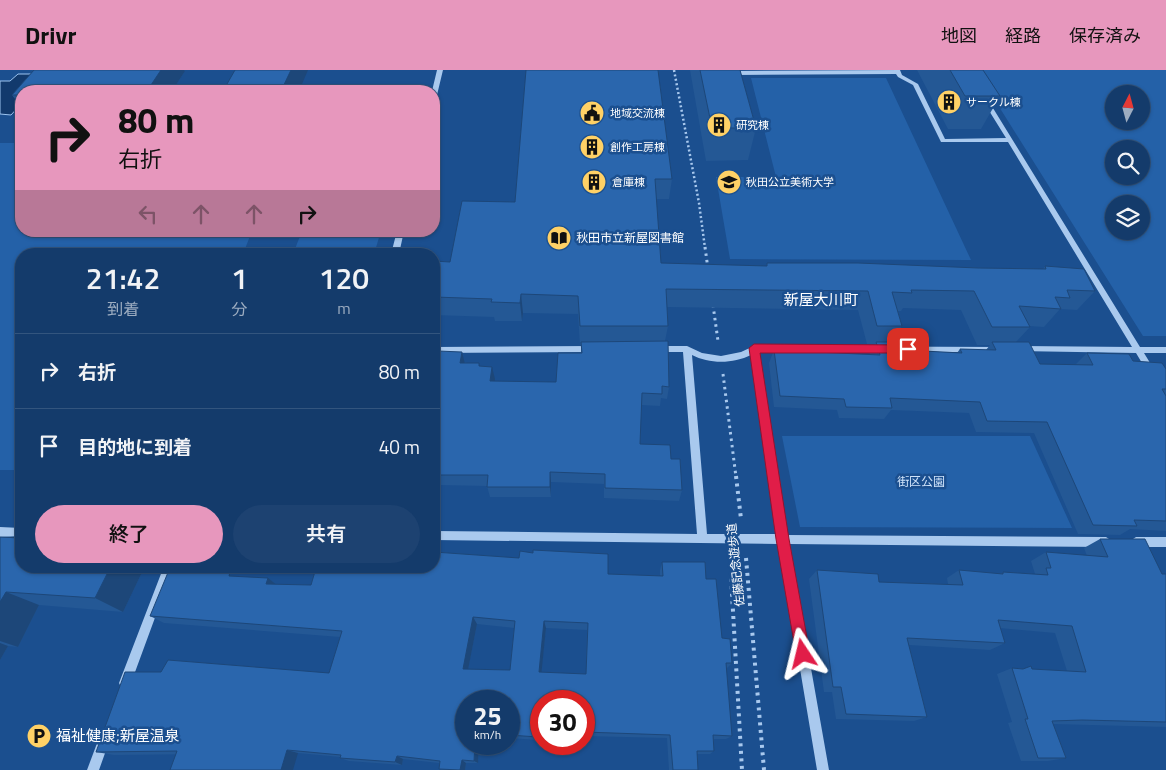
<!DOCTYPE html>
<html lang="ja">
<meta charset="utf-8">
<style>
:root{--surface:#143b6b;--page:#1d4271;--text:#f1f3f6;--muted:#9dadc1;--line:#33557e;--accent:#e797bd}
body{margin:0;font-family:"Titillium Web","Noto Sans JP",sans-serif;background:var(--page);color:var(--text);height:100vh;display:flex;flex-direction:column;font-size:19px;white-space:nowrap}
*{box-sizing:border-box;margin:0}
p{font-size:16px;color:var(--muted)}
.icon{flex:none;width:28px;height:28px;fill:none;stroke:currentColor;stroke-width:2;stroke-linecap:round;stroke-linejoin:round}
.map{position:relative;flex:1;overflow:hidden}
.details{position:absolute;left:15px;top:178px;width:425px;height:325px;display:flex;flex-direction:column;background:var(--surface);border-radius:20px;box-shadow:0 1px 4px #0004,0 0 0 1px var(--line)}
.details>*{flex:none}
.hud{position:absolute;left:15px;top:15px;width:425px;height:152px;border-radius:20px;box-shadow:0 1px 4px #0004,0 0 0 1px var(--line);background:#e797bd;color:#111;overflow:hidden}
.needle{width:32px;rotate:6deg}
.buttons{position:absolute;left:1105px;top:15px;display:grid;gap:10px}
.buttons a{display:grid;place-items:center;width:45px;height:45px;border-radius:50%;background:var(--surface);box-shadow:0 1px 4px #0004,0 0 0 1px var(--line);font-size:25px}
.speed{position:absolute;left:455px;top:620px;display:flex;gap:10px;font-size:25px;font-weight:700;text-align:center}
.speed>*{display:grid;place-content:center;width:65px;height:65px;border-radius:50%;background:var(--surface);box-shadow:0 1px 4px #0004,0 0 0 1px var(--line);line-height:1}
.speed small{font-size:12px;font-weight:400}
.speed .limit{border:8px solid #d22;background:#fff;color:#111}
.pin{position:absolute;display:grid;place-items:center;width:42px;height:42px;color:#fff;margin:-21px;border-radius:10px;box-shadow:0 2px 8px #0006}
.me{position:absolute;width:55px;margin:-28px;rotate:350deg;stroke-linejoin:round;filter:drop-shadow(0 0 4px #0008)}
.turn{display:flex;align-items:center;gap:18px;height:105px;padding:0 20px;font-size:22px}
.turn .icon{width:65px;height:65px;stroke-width:2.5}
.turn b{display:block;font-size:35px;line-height:42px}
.lanes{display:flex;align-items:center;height:48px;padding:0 20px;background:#0003;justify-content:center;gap:25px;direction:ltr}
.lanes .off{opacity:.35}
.eta{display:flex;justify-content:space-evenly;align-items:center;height:85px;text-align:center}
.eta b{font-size:30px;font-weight:600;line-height:35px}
.primary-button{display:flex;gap:10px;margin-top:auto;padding:10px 20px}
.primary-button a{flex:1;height:58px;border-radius:30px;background:var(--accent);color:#111;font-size:20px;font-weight:600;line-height:58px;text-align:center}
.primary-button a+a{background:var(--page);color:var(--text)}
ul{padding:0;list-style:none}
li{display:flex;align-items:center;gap:15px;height:75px;padding:0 20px;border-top:1px solid var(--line)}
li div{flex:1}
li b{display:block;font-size:19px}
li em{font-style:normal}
header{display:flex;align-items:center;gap:30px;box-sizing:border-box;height:70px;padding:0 25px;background:var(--accent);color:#111}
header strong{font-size:24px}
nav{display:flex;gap:28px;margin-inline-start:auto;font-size:18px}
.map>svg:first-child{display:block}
.green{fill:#2461a8;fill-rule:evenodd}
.water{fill:#123a6d;stroke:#9cc4f0}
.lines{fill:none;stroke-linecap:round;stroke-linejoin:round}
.path-far2{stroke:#a9c9ee;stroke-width:2.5;stroke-dasharray:2 2.5;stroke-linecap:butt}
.path-far1{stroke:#a9c9ee;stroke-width:3;stroke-dasharray:2.5 4;stroke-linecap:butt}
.path{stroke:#a9c9ee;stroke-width:4;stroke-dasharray:3 4.5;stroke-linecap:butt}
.minor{fill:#a9c9ee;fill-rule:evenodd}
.wall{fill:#245895;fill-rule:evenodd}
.shaded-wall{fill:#1d4779}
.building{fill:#2a66ad;stroke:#1d4779;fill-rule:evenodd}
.route{fill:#e11d48;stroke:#92132f}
.labels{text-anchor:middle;stroke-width:5;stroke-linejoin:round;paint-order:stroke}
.far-poi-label{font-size:11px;fill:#fff;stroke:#1b4f8f;text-anchor:start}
.poi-label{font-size:12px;fill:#fff;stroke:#1b4f8f;text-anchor:start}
.park-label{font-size:12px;fill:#cfe3fa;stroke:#1b4f8f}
.street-label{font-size:12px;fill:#fff;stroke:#1b4f8f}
.quarter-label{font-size:15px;fill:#fff;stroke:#1b4f8f}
.near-poi-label{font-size:15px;fill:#fff;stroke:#1b4f8f;text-anchor:start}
</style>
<header>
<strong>Drivr</strong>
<nav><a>地図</a><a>経路</a><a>保存済み</a></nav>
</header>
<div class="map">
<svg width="1166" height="700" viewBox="0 0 1166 700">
<rect width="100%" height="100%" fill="#1b4f8f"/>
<!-- green -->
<path class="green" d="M 976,0 L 1166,0 L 1166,266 L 1143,266 ZM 1114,24 L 1141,24 L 1141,51 L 1114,51 ZM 1114,79 L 1141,79 L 1141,106 L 1114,106 ZM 1114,134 L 1141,134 L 1141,161 L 1114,161 Z
M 751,8 L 886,8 L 971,190 L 730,189 L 716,107 L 776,107 Z
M 0,73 L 21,73 L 21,161 L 252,161 L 243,184 L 21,184 L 21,400 L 0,400 Z
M 302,161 L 381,161 L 374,184 L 293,184 Z
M 782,366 L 1030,366 L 1072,458 L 800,457 Z"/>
<!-- water -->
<path class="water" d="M 18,4 L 48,4 L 21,21 L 21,34 L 11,45 L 0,44 L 0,11 L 10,11 Z"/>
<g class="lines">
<!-- path-far2 -->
<path class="path-far2" d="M 674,0 L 699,133 L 705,178"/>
<!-- path-far1 -->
<path class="path-far1" d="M 705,177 L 708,199
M 713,235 L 718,271
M 723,304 L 736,407"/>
<!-- path -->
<path class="path" d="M 736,406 L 741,449
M 737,487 L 731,506 L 742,700
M 746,488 L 764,700"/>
<!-- minor -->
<path class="minor" d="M 437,0 L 443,0 L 437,25 L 434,27 L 434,21 L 432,21 Z
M 900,0 L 902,5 L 918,14 L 945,69 L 1006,68 L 983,31 L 988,30 L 1140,277 L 1166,277 L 1166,283 L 1144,283 L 1155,301 L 1154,303 L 1148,303 L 1136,283 L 1018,281 L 1017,279 L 1018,277 L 1021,276 L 1132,277 L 1008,72 L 941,72 L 913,15 L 898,7 L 896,4 L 736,5 L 733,3 L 736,1 Z
M 397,161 L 404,161 L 399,184 L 391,184 Z
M 592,276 L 596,279 L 592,282 L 434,283 L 434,277 Z
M 657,276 L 687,276 L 702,283 L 721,286 L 741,282 L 754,276 L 1001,277 L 1002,279 L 1001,281 L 998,282 L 759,282 L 787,465 L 1106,467 L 1109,469 L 1111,472 L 1109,475 L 1106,477 L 789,474 L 829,700 L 817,700 L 779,474 L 434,470 L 434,461 L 697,464 L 683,282 L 657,282 L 653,279 ZM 692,285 C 709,294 733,294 751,285 L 777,464 L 707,464 Z
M 0,457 L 21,458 L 21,466 L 0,467 Z
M 1136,467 L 1166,467 L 1166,477 L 1136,477 L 1133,475 L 1131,472 L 1133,469 Z
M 164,496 L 174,496 L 131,613 L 129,617 L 125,619 L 121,617 L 119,613 Z
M 103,666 L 107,668 L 109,672 L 99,700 L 87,700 L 99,668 Z"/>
</g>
<!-- wall -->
<path class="wall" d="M 34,0 L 184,0 L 185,1 L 172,21 L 21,21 L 21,37 L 12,25 Z
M 526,0 L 672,109 L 669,129 L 656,129 L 661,193 L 766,196 L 767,193 L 1043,199 L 1045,196 L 1095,221 L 1077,240 L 1060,239 L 1044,257 L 1029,256 L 1030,257 L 1016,272 L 1040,294 L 1075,295 L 1087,283 L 1133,291 L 1166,299 L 1166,461 L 1130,459 L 1120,465 L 1078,464 L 1034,363 L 976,362 L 969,343 L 891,340 L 884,349 L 839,348 L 837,340 L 774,337 L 769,293 L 774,280 L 869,285 L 875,274 L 867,274 L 858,240 L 667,237 L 668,256 L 665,271 L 669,317 L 667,329 L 661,328 L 660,336 L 641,335 L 640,374 L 671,389 L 682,420 L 679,431 L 604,428 L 604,414 L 551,412 L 551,427 L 490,427 L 487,416 L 438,415 L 434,438 L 434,285 L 480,296 L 495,309 L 494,311 L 556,312 L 581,283 L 581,275 L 580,275 L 578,244 L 523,243 L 522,251 L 495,251 L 494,247 L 434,245 L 434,191 L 450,192 L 515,132 ZM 903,238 L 961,240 L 977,275 L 990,275 L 986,280 L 960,279 L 957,283 L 904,280 L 892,272 L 902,256 L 898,241 L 901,241 Z
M 690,0 L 740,0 L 756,58 L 748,90 L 706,91 Z
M 917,0 L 983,0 L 1000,26 L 981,59 L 948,59 Z
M 0,467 L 21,496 L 145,496 L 123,542 L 39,535 L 18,577 L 8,576 L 0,590 Z
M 1100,469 L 1162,504 L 1166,504 L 1166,657 L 1053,654 L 1066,688 L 1048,691 L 1021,691 L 1008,653 L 1012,652 L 997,604 L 1012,598 L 1067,601 L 1055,563 L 1000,558 L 1005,573 L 990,580 L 909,575 L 927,647 L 914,651 L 836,649 L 832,622 L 824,622 L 809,509 L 817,500 L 879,512 L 948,514 L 947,508 L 959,500 L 1000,504 L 1003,502 L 1034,504 L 1035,504 L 1031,491 L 1046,482 L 1087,486 L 1084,478 Z
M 662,492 L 706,509 L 722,568 L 732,593 L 726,599 L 732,666 L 726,669 L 714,669 L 714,681 L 710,684 L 697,684 L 698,700 L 669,700 L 667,668 L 584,666 L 584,631 L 541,631 L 541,674 L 577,674 L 577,677 L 539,674 L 538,670 L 509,668 L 509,631 L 466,631 L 466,674 L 479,674 L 478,693 L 466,693 L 465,700 L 441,700 L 439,699 L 439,693 L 403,689 L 402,695 L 349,691 L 340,688 L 340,687 L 298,683 L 114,685 L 96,682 L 329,603 L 340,567 L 164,553 L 150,546 L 234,506 L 276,514 L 311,515 L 347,500 L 608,504 L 660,506 L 660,500 ZM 477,554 L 514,558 L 510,600 L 468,599 ZM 546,558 L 587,560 L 586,604 L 541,602 Z"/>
<!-- shaded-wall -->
<path class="shaded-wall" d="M 161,0 L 184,0 L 185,1 L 172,21 L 147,21 Z
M 291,0 L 308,0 L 299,21 L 281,21 Z
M 521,224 L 523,243 L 522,251 L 520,233 Z
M 462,282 L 465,294 L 460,293 Z
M 492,297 L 495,309 L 493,323 L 490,311 Z
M 550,402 L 551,412 L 551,427 L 550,417 Z
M 434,404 L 438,415 L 434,438 Z
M 111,496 L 145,496 L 123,542 L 95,528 Z
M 268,508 L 278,516 L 266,514 Z
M 6,522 L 39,535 L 18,577 L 0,571 L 0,532 Z
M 473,547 L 477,554 L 467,605 L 463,599 Z
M 544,551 L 546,558 L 541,607 L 539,602 Z
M 0,573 L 8,576 L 0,590 Z
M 475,674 L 479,674 L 478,693 L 474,691 Z
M 287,680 L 298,683 L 293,700 L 281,700 Z
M 397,686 L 403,689 L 402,695 L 395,692 Z
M 462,690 L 466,693 L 465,700 L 460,700 Z"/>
<!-- building -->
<path class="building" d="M 34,0 L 161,0 L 147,21 L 21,21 L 21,25 L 12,25 Z
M 235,0 L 291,0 L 281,21 L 223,21 Z
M 526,0 L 658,0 L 672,109 L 655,109 L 661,193 L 767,196 L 767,193 L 858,193 L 978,198 L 1046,199 L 1045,196 L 1084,199 L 1095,221 L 1067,220 L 1070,228 L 1055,227 L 1061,239 L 1019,236 L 1030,257 L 992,257 L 974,221 L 911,220 L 912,223 L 892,222 L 902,256 L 877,256 L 868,221 L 666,219 L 668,256 L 580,256 L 578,226 L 521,224 L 520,233 L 491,232 L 492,229 L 434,227 L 434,191 L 450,192 L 462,131 L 515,132 Z
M 700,0 L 740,0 L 756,58 L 712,58 Z
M 950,0 L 983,0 L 1000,26 L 965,26 Z
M 668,271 L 669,317 L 662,316 L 662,324 L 642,323 L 640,374 L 670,375 L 671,389 L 680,389 L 682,420 L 605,418 L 605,404 L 550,402 L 550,417 L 487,417 L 488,405 L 434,405 L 434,285 L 437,285 L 438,281 L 462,282 L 460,293 L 479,293 L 479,296 L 492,297 L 490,311 L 556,312 L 558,283 L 582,283 L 581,272 Z
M 876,272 L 901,272 L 904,280 L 962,283 L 960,279 L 996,280 L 992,272 L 1029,272 L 1040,294 L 1093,295 L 1087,283 L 1129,284 L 1133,291 L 1162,293 L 1166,299 L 1166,319 L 1162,319 L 1166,326 L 1166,451 L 1134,450 L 1137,456 L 1093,455 L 1047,352 L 987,351 L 980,332 L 890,328 L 892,338 L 846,337 L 844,329 L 780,326 L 774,280 L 880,285 Z
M 0,467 L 21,468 L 21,496 L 111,496 L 95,528 L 6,522 L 0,532 Z
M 1100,469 L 1145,469 L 1162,504 L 1166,504 L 1166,652 L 1082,650 L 1052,651 L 1066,688 L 1038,688 L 1025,649 L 1028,649 L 1012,598 L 1023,599 L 1031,596 L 1032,599 L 1086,602 L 1072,556 L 998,550 L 1005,573 L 907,568 L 927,647 L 846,644 L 841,617 L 833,617 L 817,500 L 878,504 L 879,512 L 963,515 L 959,500 L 1003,504 L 1003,502 L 1048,505 L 1046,498 L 1051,498 L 1046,482 L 1108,487 Z
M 533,480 L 608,484 L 608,504 L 663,506 L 662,492 L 705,492 L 706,509 L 716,509 L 722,568 L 730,569 L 732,593 L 726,593 L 732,666 L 713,665 L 714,681 L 697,681 L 698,700 L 673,700 L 670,665 L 584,662 L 584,631 L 541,631 L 541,671 L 538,671 L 538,667 L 509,665 L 509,631 L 466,631 L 466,674 L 475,674 L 474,691 L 462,690 L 460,700 L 439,699 L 440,691 L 397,686 L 395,692 L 340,688 L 341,685 L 287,680 L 281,700 L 170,700 L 177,681 L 96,682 L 125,602 L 161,602 L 168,590 L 329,603 L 342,561 L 150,546 L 169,500 L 230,502 L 229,506 L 268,508 L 266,514 L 311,515 L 316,498 L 347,500 L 348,496 L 434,496 L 434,482 L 519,488 L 520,481 L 533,483 ZM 473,547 L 515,551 L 510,600 L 463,599 ZM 544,551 L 588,553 L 586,604 L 539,602 Z"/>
<!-- route -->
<path class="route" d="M 754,274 L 908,275 L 913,279 L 908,283 L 760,283 L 789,469 L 810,584 L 808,589 L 803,592 L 798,589 L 796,584 L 776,469 L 749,278 Z"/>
<!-- icons -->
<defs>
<symbol id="building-disc" viewBox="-11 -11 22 22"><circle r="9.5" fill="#ffd166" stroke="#1b4f8f"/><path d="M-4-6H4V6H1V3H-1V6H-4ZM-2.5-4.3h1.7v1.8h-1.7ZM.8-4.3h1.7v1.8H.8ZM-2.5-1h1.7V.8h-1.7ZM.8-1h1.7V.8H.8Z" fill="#111"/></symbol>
<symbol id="civic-disc" viewBox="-11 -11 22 22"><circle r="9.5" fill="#ffd166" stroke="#1b4f8f"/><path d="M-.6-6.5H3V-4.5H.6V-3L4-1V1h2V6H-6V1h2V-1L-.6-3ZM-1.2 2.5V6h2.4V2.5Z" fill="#111"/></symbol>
<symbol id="university-disc" viewBox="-11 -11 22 22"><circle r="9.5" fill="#ffd166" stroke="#1b4f8f"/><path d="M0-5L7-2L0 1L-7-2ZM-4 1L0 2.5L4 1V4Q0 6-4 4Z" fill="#111"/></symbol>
<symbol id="library-disc" viewBox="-11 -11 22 22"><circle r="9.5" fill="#ffd166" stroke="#1b4f8f"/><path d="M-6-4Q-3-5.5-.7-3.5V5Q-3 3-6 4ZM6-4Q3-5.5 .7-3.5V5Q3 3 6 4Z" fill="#111"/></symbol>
<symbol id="parking-disc" viewBox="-11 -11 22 22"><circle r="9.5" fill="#ffd166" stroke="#1b4f8f"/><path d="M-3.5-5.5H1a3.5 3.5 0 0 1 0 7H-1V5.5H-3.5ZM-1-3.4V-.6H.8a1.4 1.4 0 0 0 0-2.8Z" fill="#111"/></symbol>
</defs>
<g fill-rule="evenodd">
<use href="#building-disc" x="935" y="18" width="28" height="28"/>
<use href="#civic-disc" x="578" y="29" width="28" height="28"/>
<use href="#building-disc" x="705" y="41" width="28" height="28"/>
<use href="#building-disc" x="578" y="63" width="28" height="28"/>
<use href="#building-disc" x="580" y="98" width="28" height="28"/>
<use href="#university-disc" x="715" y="98" width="28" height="28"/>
<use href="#library-disc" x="545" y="154" width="28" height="28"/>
<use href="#parking-disc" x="25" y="652" width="28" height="28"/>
</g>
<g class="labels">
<!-- far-poi labels -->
<g class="far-poi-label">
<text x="966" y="36">サークル棟</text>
<text x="610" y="47">地域交流棟</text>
<text x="736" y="59">研究棟</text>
<text x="610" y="81">創作工房棟</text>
<text x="612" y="116">倉庫棟</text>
<text x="746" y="116">秋田公立美術大学</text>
</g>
<!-- poi labels -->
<g class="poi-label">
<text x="576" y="172">秋田市立新屋図書館</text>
</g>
<!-- park labels -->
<g class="park-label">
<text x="921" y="416">街区公園</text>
</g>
<!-- street labels -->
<g class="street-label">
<text transform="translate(736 495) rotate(-96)" y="4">佐藤記念遊歩道</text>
</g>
<!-- quarter labels -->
<g class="quarter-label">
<text x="821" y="235">新屋大川町</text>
</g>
<!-- near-poi labels -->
<g class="near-poi-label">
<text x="56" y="671">福祉健康;新屋温泉</text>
</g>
</g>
</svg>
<div class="buttons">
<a><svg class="needle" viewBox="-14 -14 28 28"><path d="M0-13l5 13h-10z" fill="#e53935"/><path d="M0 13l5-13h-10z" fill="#9dadc1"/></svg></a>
<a><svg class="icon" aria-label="search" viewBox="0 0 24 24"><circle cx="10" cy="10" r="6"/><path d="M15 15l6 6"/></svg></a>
<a><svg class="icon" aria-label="layers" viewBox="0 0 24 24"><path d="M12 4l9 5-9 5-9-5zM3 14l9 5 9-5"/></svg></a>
</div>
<div class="speed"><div>25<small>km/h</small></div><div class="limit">30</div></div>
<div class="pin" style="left:908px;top:279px;background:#d93025"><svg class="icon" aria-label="arrive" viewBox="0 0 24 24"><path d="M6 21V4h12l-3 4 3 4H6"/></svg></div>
<svg class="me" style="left:803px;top:584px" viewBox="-20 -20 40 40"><path d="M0-17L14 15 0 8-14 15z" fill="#e11d48" stroke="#fff" stroke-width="4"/></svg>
<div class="hud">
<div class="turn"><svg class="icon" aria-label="right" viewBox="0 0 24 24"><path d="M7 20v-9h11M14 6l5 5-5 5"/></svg><div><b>80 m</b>右折</div></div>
<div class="lanes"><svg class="icon off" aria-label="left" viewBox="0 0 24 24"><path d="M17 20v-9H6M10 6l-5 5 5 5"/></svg><svg class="icon off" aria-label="ahead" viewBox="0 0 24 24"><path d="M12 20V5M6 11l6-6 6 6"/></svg><svg class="icon off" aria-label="ahead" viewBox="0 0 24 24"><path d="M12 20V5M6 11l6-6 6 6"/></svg><svg class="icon" aria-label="right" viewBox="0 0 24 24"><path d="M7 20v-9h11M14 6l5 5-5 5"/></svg></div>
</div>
<section class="details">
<div class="eta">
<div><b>21:42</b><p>到着</p></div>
<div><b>1</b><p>分</p></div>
<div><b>120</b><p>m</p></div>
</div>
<ul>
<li><svg class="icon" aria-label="right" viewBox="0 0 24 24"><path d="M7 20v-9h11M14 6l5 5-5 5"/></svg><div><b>右折</b></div><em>80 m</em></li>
<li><svg class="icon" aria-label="arrive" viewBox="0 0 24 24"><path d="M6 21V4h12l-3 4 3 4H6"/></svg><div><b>目的地に到着</b></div><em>40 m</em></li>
</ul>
<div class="primary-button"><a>終了</a><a>共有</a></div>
</section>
</div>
